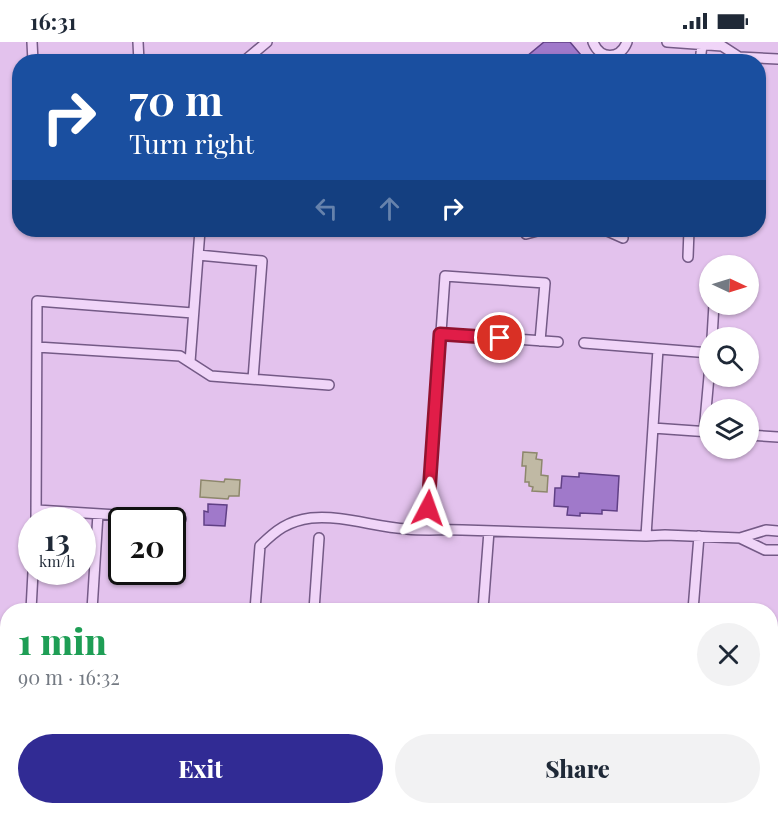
<!DOCTYPE html>
<meta charset="utf-8">
<style>
:root{--surface:#fff;--page:#f2f2f3;--text:#1f2937;--muted:#747a83;--accent:#312b94}
body{margin:0;font-family:"Playfair Display",serif;background:var(--page);color:var(--text);height:100vh;display:flex;flex-direction:column;font-size:22px;white-space:nowrap}
*{box-sizing:border-box;margin:0}
p{font-size:20px;color:var(--muted)}
.icon{flex:none;width:33px;height:33px;fill:none;stroke:currentColor;stroke-width:2;stroke-linecap:round;stroke-linejoin:round}
.map{position:relative;flex:1;overflow:hidden}
.panel{position:absolute;left:0px;top:561px;width:778px;height:212px;display:flex;flex-direction:column;background:var(--surface);border-radius:24px 24px 0 0;box-shadow:0 2px 4px #0004}
.panel>*{flex:none}
.hud{position:absolute;left:12px;top:12px;width:754px;height:183px;border-radius:24px;box-shadow:0 2px 4px #0004;background:#1a4fa0;color:#fff;overflow:hidden}
.needle{width:39px;rotate:94deg}
.fabs{position:absolute;left:699px;top:213px;display:grid;gap:12px}
.fabs a{display:grid;place-items:center;width:60px;height:60px;border-radius:50%;background:var(--surface);box-shadow:0 2px 4px #0004;font-size:30px}
.speed{position:absolute;left:18px;top:465px;display:flex;gap:12px;font-size:30px;font-weight:700;text-align:center}
.speed>*{display:grid;place-content:center;width:78px;height:78px;border-radius:50%;background:var(--surface);box-shadow:0 2px 4px #0004;line-height:1}
.speed small{font-size:15px;font-weight:400}
.speed .limit{border:3px solid #111;border-radius:9px;background:#fff;color:#111}
.pin{position:absolute;display:grid;place-items:center;width:51px;height:51px;color:#fff;margin:-26px;border:3px solid #fff;border-radius:50%;box-shadow:0 2px 6px #0007}
.me{position:absolute;width:66px;margin:-33px;rotate:4deg;stroke-linejoin:round;filter:drop-shadow(0 0 4px #0008)}
.turn{display:flex;align-items:center;gap:21px;height:126px;padding:0 18px;font-size:27px}
.turn .icon{width:78px;height:78px;stroke-width:2.5}
.turn b{display:block;font-size:42px;line-height:51px}
.lanes{display:flex;align-items:center;height:57px;padding:0 18px;background:#0003;justify-content:center;gap:30px;direction:ltr}
.lanes .off{opacity:.35}
.round{display:grid;place-items:center;flex:none;width:63px;height:63px;border-radius:32px;background:var(--page)}
.head{display:flex;align-items:center;justify-content:space-between;height:102px;padding:0 18px}
h1{font-size:36px;font-weight:800;line-height:45px;color:#1e9e55}
.action{display:flex;gap:12px;margin-top:auto;padding:12px 18px}
.action a{flex:1;height:69px;border-radius:36px;background:var(--accent);color:#fff;font-size:24px;font-weight:800;line-height:69px;text-align:center}
.action a+a{background:var(--page);color:var(--text)}
.status{display:flex;justify-content:space-between;align-items:center;height:42px;padding:0 30px;background:var(--surface);direction:ltr}
.status svg{height:16px;fill:currentColor}
.map>svg:first-child{display:block}
.water{fill:#c0b9a4;stroke:#8d876c;stroke-width:1.5}
.building{fill:#a079ca;stroke:#604085;stroke-width:1.5}
.lines{fill:none;stroke-linecap:round;stroke-linejoin:round}
.service-casing{stroke:#745a86;stroke-width:12}
.service{stroke:#f0d5f8;stroke-width:9}
.route-casing{stroke:#92132f;stroke-width:15}
.route{stroke:#e11d48;stroke-width:10}
</style>
<div class="status"><b>16:31</b><svg viewBox="0 0 49 12"><path d="M0 12V9h3v3zM5 12V6h3v6zM10 12V3h3v9zM15 12V0h3v12zM26 1h20v11H26zM47 4h2v5h-2z"/></svg></div>
<div class="map">
<svg width="778" height="772" viewBox="0 0 778 772">
<rect width="100%" height="100%" fill="#e3c2ed"/>
<!-- water -->
<path class="water" d="M 523,410 L 537,411 L 536,417 L 542,418 L 541,433 L 548,434 L 547,450 L 532,449 L 533,445 L 529,444 L 529,440 L 525,440 L 526,424 L 522,424 Z
M 225,437 L 240,438 L 239,454 L 229,454 L 228,457 L 200,455 L 201,438 L 224,440 Z"/>
<!-- building -->
<path class="building" d="M 544,0 L 570,0 L 586,19 L 529,20 L 526,15 Z
M 579,431 L 619,434 L 617,469 L 602,468 L 602,472 L 580,471 L 580,474 L 567,473 L 568,465 L 554,464 L 555,446 L 561,446 L 562,434 L 579,435 Z
M 208,462 L 227,463 L 225,484 L 204,483 L 204,469 L 208,470 Z"/>
<g class="lines">
<defs>
<path id="service" d="M 32,0 L 33,20
M 138,0 L 139,20
M 593,0 C 600,18 620,18 627,0
M 667,0 L 722,4 L 739,15 L 778,17
M 243,20 L 267,0
M 700,20 L 702,3
M 525,188 L 526,192 L 541,188
M 605,188 L 623,196
M 198,213 L 262,219 L 253,337
M 688,215 L 689,188
M 440,292 L 558,300
M 712,296 L 714,262
M 584,301 L 710,311
M 37,305 L 180,314 L 211,334 L 329,343
M 190,320 L 200,188
M 653,386 L 710,390
M 704,390 L 710,323
M 748,393 L 778,395
M 37,468 L 181,477
M 36,478 L 37,259 L 193,271
M 427,488 L 445,234 L 545,241 L 540,299
M 646,494 L 658,307
M 740,496 L 765,508 L 778,508
M 31,568 L 33,530
M 92,568 L 98,472
M 255,568 L 260,504 C 276,488 288,479 311,476 C 344,473 374,485 407,487 C 425,489 443,487 462,488 C 523,490 584,492 646,494 L 665,493 L 740,496 L 766,488 L 778,489
M 314,568 L 319,496
M 483,568 L 489,489
M 693,568 L 699,494"/>
</defs>
<!-- service casing -->
<use href="#service" class="service-casing"/>
<!-- service -->
<use href="#service" class="service"/>
</g>
<g class="lines">
<defs>
<path id="route" d="M 428,466 L 440,292 L 500,296"/>
</defs>
<!-- route casing -->
<use href="#route" class="route-casing"/>
<!-- route -->
<use href="#route" class="route"/>
</g>
</svg>
<div class="fabs">
<a><svg class="needle" viewBox="-14 -14 28 28"><path d="M0-13l5 13h-10z" fill="#e53935"/><path d="M0 13l5-13h-10z" fill="#747a83"/></svg></a>
<a><svg class="icon" aria-label="search" viewBox="0 0 24 24"><circle cx="10" cy="10" r="6"/><path d="M15 15l6 6"/></svg></a>
<a><svg class="icon" aria-label="layers" viewBox="0 0 24 24"><path d="M12 4l9 5-9 5-9-5zM3 14l9 5 9-5"/></svg></a>
</div>
<div class="speed"><div>13<small>km/h</small></div><div class="limit">20</div></div>
<div class="pin" style="left:500px;top:296px;background:#d93025"><svg class="icon" aria-label="arrive" viewBox="0 0 24 24"><path d="M6 21V4h12l-3 4 3 4H6"/></svg></div>
<svg class="me" style="left:428px;top:466px" viewBox="-20 -20 40 40"><path d="M0-17L14 15 0 8-14 15z" fill="#e11d48" stroke="#fff" stroke-width="4"/></svg>
<div class="hud">
<div class="turn"><svg class="icon" aria-label="right" viewBox="0 0 24 24"><path d="M7 20v-9h11M14 6l5 5-5 5"/></svg><div><b>70 m</b>Turn right</div></div>
<div class="lanes"><svg class="icon off" aria-label="left" viewBox="0 0 24 24"><path d="M17 20v-9H6M10 6l-5 5 5 5"/></svg><svg class="icon off" aria-label="ahead" viewBox="0 0 24 24"><path d="M12 20V5M6 11l6-6 6 6"/></svg><svg class="icon" aria-label="right" viewBox="0 0 24 24"><path d="M7 20v-9h11M14 6l5 5-5 5"/></svg></div>
</div>
<section class="panel">
<div class="head"><div><h1>1 min</h1><p>90 m · 16:32</p></div><a class="round"><svg class="icon" aria-label="close" viewBox="0 0 24 24"><path d="M6 6l12 12M18 6L6 18"/></svg></a></div>
<div class="action"><a>Exit</a><a>Share</a></div>
</section>
</div>
